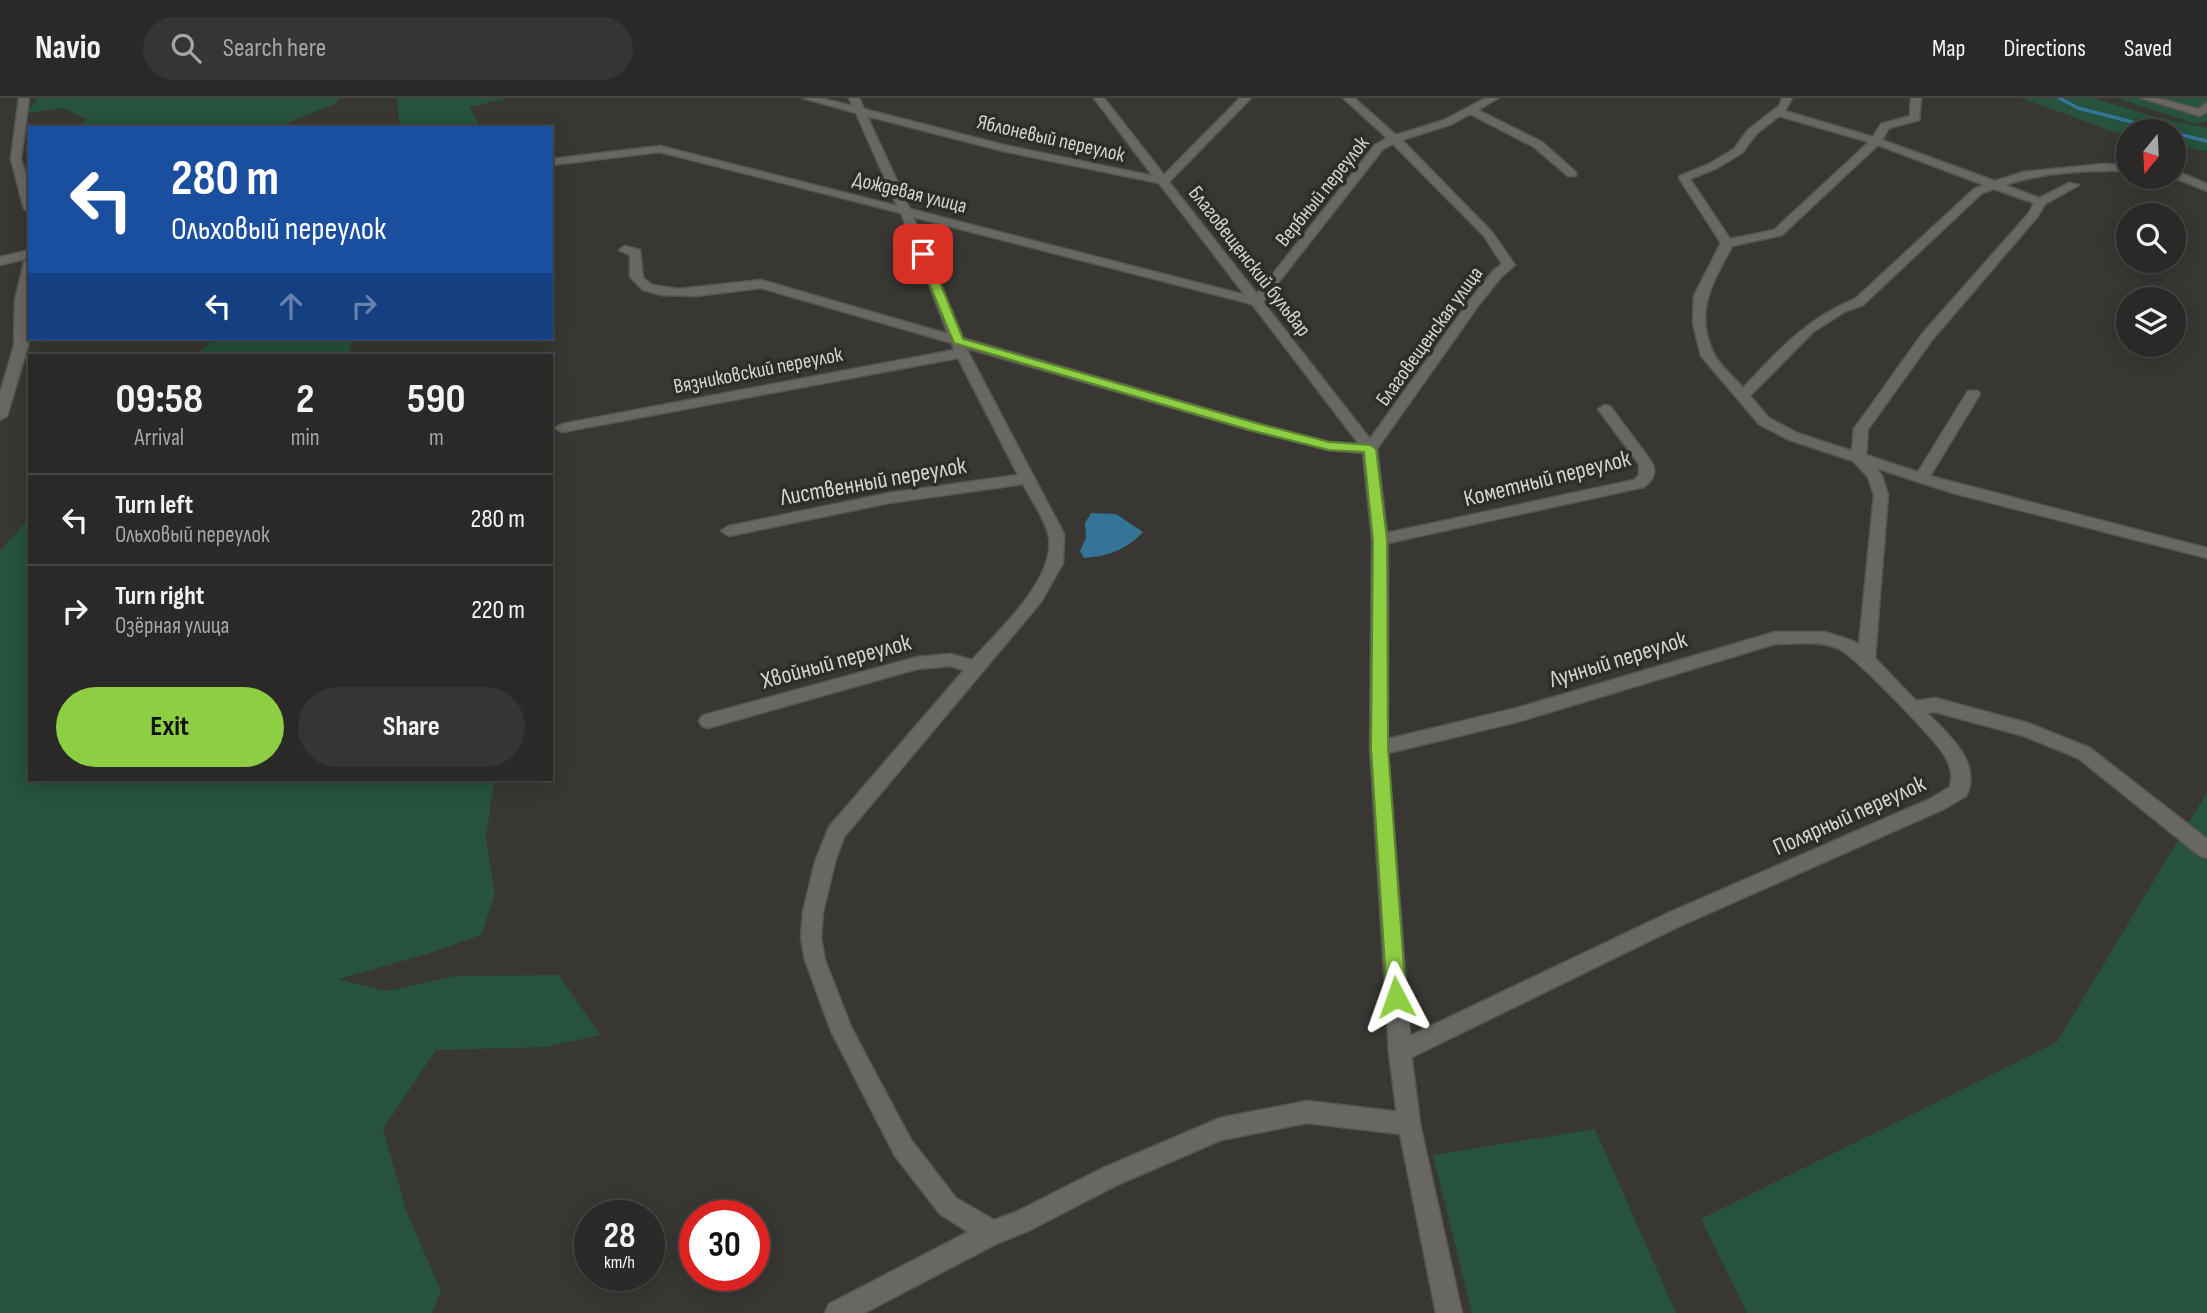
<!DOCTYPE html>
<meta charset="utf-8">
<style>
:root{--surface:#2a2927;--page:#363533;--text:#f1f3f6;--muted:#a5a6a7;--line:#464544;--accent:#8ece43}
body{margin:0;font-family:"Sofia Sans Condensed",sans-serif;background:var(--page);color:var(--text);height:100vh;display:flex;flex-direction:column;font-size:26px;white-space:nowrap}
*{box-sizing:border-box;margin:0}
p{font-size:23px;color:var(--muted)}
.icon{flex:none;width:38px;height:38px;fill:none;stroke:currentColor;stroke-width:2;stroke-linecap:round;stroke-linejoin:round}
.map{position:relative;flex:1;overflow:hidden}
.sheet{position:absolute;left:28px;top:256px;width:525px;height:427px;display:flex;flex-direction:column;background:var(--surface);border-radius:0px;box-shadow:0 4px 18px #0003,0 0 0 2px var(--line)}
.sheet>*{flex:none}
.top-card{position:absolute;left:28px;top:28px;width:525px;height:214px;border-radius:0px;box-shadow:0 4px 18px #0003,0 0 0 2px var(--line);background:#1a4fa0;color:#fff;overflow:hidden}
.needle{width:46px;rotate:198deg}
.buttons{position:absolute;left:2116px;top:21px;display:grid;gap:14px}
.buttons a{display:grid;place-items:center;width:70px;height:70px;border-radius:50%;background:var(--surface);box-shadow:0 4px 18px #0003,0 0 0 2px var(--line);font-size:35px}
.speed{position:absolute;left:574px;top:1102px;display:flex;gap:14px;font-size:35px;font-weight:700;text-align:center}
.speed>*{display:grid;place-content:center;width:91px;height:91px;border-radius:50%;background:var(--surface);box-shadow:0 4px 18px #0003,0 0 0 2px var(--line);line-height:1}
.speed small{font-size:18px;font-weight:400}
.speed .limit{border:10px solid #d22;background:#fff;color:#111}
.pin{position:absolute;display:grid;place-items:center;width:60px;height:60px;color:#fff;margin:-30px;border-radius:14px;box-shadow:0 4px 10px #0006}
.me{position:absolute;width:77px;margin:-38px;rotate:356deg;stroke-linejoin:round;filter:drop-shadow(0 0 5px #0008)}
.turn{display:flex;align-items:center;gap:24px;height:147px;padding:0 28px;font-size:32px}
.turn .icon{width:91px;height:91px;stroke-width:2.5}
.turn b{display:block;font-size:49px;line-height:60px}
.lanes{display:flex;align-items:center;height:66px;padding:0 28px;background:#0003;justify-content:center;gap:35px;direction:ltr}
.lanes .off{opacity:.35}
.eta{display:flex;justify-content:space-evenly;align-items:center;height:119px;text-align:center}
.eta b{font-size:42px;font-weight:700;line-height:49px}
.primary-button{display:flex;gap:14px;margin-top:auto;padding:14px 28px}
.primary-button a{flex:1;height:80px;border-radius:42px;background:var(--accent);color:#111;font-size:28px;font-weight:700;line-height:80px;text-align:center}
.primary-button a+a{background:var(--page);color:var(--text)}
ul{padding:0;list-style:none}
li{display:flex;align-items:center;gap:21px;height:91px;padding:0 28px;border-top:2px solid var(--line)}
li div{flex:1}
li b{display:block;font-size:26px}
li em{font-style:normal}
header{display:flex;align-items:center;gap:42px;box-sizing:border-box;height:98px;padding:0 35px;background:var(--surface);border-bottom:2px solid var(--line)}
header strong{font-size:33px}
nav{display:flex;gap:38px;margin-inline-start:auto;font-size:24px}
.search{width:490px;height:63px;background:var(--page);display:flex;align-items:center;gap:18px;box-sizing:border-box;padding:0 24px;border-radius:38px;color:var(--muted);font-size:26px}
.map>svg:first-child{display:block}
.green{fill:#26523e}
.water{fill:#347496}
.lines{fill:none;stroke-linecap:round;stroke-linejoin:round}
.stream{stroke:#347496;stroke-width:3.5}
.minor-casing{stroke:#565552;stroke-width:3}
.tertiary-casing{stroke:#565552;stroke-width:3}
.minor{fill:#686763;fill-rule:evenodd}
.tertiary{fill:#686763;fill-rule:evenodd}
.route{fill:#8ece43;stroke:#5c862c;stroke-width:2}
.labels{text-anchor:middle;stroke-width:7;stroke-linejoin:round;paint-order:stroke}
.far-street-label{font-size:21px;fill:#d5d4d2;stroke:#2e2d2a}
.street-label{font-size:24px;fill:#d5d4d2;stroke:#2e2d2a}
</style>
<header>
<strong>Navio</strong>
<div class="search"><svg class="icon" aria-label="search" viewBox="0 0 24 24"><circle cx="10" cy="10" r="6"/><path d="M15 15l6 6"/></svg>Search here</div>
<nav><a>Map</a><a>Directions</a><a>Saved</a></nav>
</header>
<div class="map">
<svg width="2207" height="1215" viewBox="0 0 2207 1215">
<rect width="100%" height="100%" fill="#383734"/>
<!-- green -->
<path class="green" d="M 38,0 L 340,0 L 335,6 L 274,30 L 77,30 L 87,21 L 63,10 L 26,15 Z
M 397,0 L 507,0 L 470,9 L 481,30 L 405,30 L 399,24 Z
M 2021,0 L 2094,0 L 2155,19 L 2207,30 L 2207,53 L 2174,48 L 2174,33 L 2128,33 L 2128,39 Z
M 2117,0 L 2207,0 L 2207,23 L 2196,26 Z
M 216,240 L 358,240 L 352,243 L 348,257 L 196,257 Z
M 30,419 L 30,681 L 494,681 L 486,741 L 495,797 L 481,837 L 424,857 L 338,881 L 387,893 L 455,878 L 559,877 L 600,937 L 546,949 L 436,952 L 383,1031 L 407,1115 L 441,1193 L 432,1215 L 0,1215 L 0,453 Z
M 2207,694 L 2207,1215 L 1747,1215 L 1701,1121 L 2057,944 Z
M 1595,1031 L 1676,1215 L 1472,1215 L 1433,1057 Z"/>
<!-- water -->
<path class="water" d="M 1091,415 L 1116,416 L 1143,434 C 1126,452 1108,458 1084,460 L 1080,453 L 1086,440 L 1085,425 Z"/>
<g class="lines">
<!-- stream -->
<path class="stream" d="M 2059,0 L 2078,10 L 2167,33
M 2174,35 L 2207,43"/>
<defs>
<path id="minor" d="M 19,0 L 29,0 L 21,61 L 30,90 L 30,114 L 24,111 L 11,61 Z
M 803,0 L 820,0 L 853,8 L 849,0 L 859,0 L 864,11 L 1004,47 L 1153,78 L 1094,0 L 1104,0 L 1164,77 L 1240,0 L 1251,0 L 1169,84 L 1257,196 L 1375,47 L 1387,40 L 1343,0 L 1354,0 L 1396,37 L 1444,22 L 1486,0 L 1498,0 L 1478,12 L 1542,44 L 1576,74 L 1576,78 L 1568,78 L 1534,49 L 1470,16 L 1452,26 L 1402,42 L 1492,134 L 1515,167 L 1501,179 L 1478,208 L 1377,351 L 1387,435 L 1634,382 L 1639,377 L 1639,366 L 1598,311 L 1605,307 L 1610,308 L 1651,363 C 1658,374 1653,382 1644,389 L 1388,445 L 1388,641 L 1517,610 L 1775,534 L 1825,534 L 1853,543 L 1859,547 L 1874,397 L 1868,379 L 1853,363 L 1787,341 L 1759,326 L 1701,258 L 1693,225 L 1694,198 L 1721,145 L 1679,80 L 1680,78 L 1709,66 L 1734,51 L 1748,32 L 1780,7 L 1782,0 L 1792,0 L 1785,13 L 1873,39 L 1881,26 L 1910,18 L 1911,0 L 1921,0 L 1919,22 L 1889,30 L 1882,42 L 1995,83 L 2023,74 L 2104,66 L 2128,67 L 2128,73 C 2088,72 2043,74 2005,87 L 2039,100 L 2069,85 L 2079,87 L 2045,106 L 2038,118 L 1932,242 L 1868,331 L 1866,357 L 1918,374 L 1968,293 L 1978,293 L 1980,296 L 1930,378 L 2207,450 L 2207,460 L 1953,395 L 1876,370 L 1882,378 L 1888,397 L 1875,560 L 1916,603 L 1935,600 L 2028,625 L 2090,650 L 2207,741 L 2207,760 L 2200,758 L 2078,660 L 2024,638 L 1935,614 L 1927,615 C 1948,636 1983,665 1966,698 L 1944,711 L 1680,828 L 1408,961 L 1400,964 L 1392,961 L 1389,954 L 1370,650 L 1372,442 L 1363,355 L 1329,352 L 1249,332 L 966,250 L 1064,436 L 1063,465 L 1041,504 L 844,739 L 835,764 L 823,814 L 821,840 L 825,862 L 851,929 L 911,1042 L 956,1100 L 994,1122 L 1016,1114 L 1103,1070 L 1220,1020 L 1307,1003 L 1409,1015 L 1417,1018 L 1420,1026 L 1417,1034 L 1409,1037 L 1307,1025 L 1221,1042 L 1119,1086 L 1030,1132 L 998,1145 L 864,1215 L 825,1215 L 829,1206 L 968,1134 L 940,1116 L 895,1058 L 831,933 L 805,862 L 801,840 L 803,814 L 815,764 L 829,729 L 964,572 L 951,568 L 917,571 L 708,630 L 702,628 L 699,623 L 702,618 L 708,616 L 917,559 L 951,556 L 972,562 C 998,533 1060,477 1048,435 C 1043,418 1031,401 1023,386 L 889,405 L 729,438 L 721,433 L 729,428 L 889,395 L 1018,377 L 958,260 L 562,334 L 555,330 L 562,326 L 954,252 L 952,245 L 761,190 L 696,198 L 661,197 L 643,192 L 630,179 L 630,157 L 619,152 L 625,148 L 640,152 L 643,180 L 652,187 L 678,191 L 761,182 L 948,236 L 901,115 L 660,54 L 551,67 L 551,61 L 660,48 L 897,108 L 856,15 ZM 867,18 L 1003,53 L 1159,85 L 1245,197 L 910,111 ZM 1779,18 L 1869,44 L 1774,132 L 1730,141 L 1690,81 L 1717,70 L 1742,55 L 1756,36 ZM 1393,46 L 1484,138 L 1502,166 L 1493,173 L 1470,202 L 1370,341 L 1263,204 L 1383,51 ZM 1878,47 L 1984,87 L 1974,91 L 1855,201 C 1807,220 1777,254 1743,290 C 1734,279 1720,268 1714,256 C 1693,213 1713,185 1732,148 L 1782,137 ZM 1994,91 L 2034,105 L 2029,115 L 1922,236 L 1854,331 L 1852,353 L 1797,335 L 1769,320 L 1750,298 L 1813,234 L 1844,214 L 1863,207 L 1982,95 ZM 913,119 L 1252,206 L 1359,346 L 1329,344 L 1259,326 L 963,240 ZM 1775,546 C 1796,546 1820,542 1839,551 C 1854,557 1937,643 1945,658 C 1951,670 1953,676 1950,689 L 1930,701 L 1666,816 L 1410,938 L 1388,655 L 1517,624 Z
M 2141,0 L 2157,0 L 2198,11 L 2207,5 L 2207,14 L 2200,18 Z
M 2174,72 L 2207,86 L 2207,93 L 2173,79 Z
M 30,152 L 30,160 L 0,167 L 0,159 Z
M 30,160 L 28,248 L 7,318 L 0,322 L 0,295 L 14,248 L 15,202 L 24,164 Z"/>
<path id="tertiary" d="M 1400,944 L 1408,947 L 1411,954 L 1420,1026 L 1462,1215 L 1436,1215 L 1398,1026 L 1389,954 L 1392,947 Z"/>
</defs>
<!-- minor casing -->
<use href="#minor" class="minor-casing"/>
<!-- tertiary casing -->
<use href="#tertiary" class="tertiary-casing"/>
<!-- minor -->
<use href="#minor" class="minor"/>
<!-- tertiary -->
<use href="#tertiary" class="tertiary"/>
</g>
<!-- route -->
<path class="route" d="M 923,153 L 928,156 L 963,241 L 1259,326 L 1329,344 L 1370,347 L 1376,351 L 1387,442 L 1388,650 L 1406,899 L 1403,905 L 1396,908 L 1390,905 L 1387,899 L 1371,650 L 1373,442 L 1364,354 L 1329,352 L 1250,332 L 954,245 L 917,156 Z"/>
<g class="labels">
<!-- far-street labels -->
<g class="far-street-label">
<text transform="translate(1051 40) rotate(13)" y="7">Яблоневый переулок</text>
<text transform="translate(1322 93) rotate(-51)" y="7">Вербный переулок</text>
<text transform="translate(910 94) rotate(14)" y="7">Дождевая улица</text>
<text transform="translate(1250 163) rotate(52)" y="7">Благовещенский бульвар</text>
<text transform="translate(1429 238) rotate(-54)" y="7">Благовещенская улица</text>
<text transform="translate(758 272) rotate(-11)" y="7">Вязниковский переулок</text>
</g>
<!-- street labels -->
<g class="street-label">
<text transform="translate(1547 380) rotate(-14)" y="8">Кометный переулок</text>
<text transform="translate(873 383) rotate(-10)" y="8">Лиственный переулок</text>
<text transform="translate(1618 561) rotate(-17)" y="8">Лунный переулок</text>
<text transform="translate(836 563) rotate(-15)" y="8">Хвойный переулок</text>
<text transform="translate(1849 717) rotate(-24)" y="8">Полярный переулок</text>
</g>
</g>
</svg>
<div class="buttons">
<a><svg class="needle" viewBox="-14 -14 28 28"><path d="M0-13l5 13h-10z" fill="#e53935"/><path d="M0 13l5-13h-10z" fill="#a5a6a7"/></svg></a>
<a><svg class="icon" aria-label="search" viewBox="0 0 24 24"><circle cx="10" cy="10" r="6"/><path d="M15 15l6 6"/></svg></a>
<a><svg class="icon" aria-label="layers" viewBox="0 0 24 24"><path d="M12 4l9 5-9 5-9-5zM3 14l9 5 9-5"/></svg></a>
</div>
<div class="speed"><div>28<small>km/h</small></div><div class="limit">30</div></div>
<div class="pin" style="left:923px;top:156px;background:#d93025"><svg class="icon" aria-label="arrive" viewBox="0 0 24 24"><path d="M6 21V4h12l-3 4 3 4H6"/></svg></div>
<svg class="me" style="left:1396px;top:899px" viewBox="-20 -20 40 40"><path d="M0-17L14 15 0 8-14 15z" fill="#8ece43" stroke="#fff" stroke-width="4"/></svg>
<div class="top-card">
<div class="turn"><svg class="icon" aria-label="left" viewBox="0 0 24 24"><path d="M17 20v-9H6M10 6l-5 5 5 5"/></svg><div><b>280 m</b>Ольховый переулок</div></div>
<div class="lanes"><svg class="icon" aria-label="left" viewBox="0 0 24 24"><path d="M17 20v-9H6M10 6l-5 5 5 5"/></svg><svg class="icon off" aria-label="ahead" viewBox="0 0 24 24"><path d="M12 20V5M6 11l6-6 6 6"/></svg><svg class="icon off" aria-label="right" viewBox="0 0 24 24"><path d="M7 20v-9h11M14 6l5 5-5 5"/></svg></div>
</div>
<section class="sheet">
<div class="eta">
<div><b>09:58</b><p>Arrival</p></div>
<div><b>2</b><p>min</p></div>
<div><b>590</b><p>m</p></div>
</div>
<ul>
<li><svg class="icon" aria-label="left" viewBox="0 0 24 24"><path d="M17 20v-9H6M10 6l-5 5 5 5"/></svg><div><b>Turn left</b><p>Ольховый переулок</p></div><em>280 m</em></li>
<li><svg class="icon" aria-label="right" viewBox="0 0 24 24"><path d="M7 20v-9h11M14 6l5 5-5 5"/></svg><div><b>Turn right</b><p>Озёрная улица</p></div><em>220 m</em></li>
</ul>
<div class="primary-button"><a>Exit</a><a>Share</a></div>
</section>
</div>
